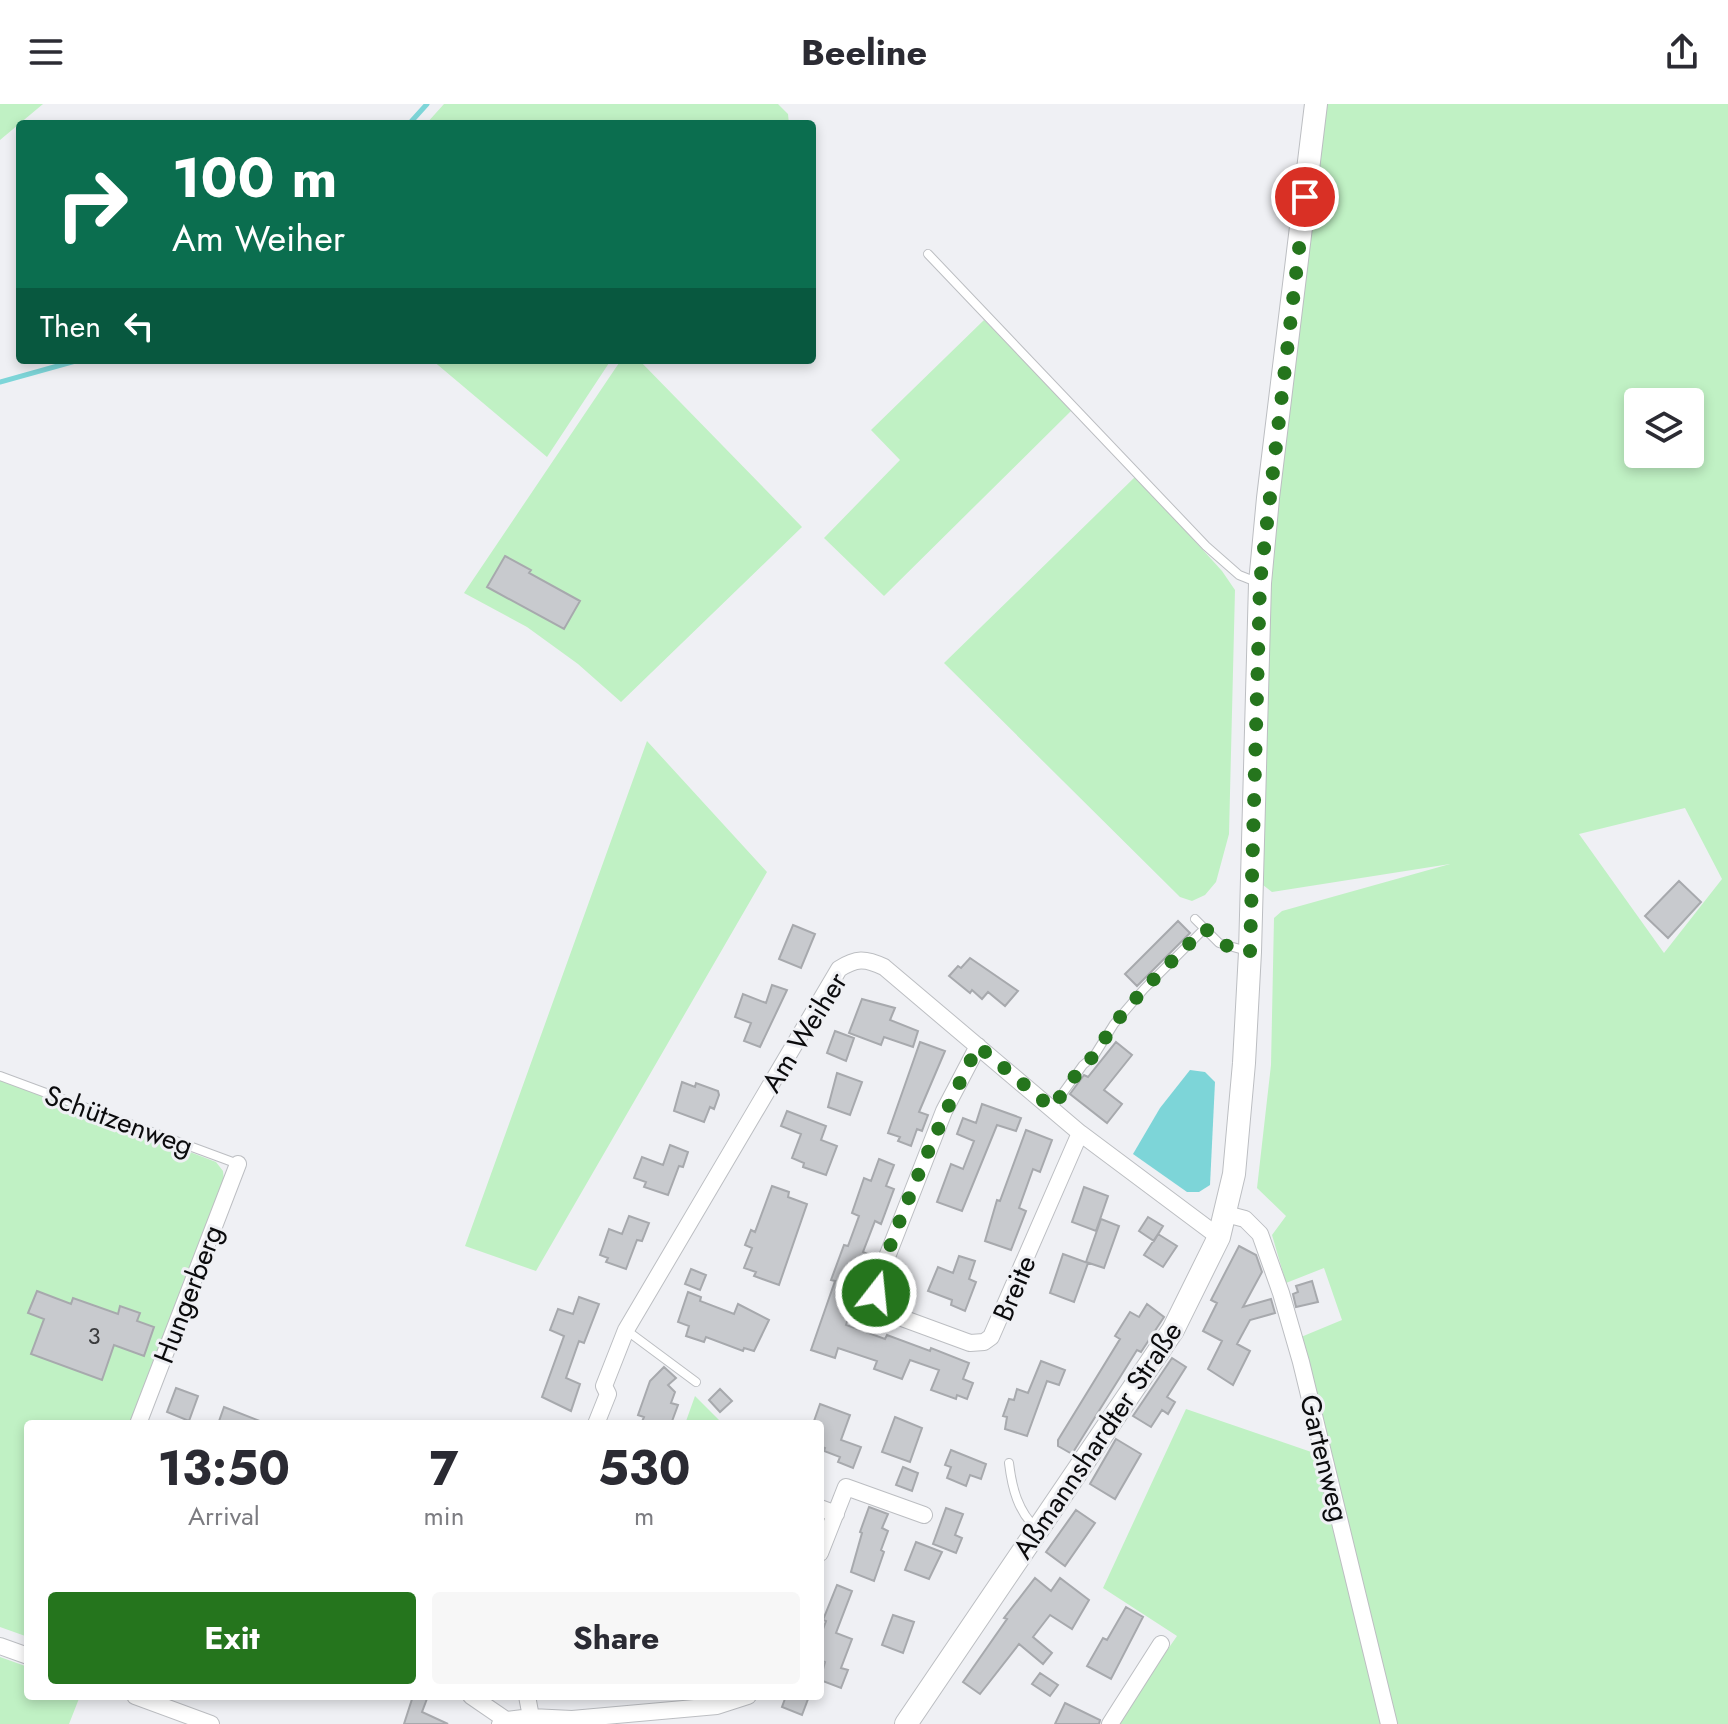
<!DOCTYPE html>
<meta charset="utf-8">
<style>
:root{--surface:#fff;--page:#f7f7f7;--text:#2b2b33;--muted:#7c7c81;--accent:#25751d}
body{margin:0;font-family:Jost,sans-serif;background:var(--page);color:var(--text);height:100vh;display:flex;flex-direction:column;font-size:30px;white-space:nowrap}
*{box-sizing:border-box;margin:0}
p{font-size:26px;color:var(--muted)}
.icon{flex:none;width:44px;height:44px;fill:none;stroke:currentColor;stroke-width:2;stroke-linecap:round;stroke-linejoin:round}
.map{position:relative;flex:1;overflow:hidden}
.panel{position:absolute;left:24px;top:1316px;width:800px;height:280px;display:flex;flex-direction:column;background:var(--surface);border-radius:8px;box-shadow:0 4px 12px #0003}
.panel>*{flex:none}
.top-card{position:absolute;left:16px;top:16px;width:800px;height:244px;border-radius:8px;box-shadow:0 4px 12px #0003;background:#0b6e4f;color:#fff;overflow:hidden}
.fabs{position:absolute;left:1624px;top:284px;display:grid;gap:16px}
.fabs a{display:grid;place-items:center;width:80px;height:80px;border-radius:8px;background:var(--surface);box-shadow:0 4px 12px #0003;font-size:40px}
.pin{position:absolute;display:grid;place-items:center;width:68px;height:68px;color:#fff;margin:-34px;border:4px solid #fff;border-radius:50%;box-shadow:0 2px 8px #0007}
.me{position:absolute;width:88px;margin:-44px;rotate:16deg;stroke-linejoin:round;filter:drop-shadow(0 0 6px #0008)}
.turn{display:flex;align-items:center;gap:28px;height:168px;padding:0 24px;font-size:36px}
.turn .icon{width:104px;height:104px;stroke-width:2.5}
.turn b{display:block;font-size:56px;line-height:68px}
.then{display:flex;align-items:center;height:76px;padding:0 24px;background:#0003;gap:16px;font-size:30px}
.eta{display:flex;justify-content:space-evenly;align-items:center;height:136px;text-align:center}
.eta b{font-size:48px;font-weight:700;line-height:56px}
.cta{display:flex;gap:16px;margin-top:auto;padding:16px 24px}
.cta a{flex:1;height:92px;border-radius:8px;background:var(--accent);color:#fff;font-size:32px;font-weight:700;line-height:92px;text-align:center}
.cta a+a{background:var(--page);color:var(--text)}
header{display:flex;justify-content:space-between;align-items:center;height:104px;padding:0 24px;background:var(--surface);font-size:36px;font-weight:700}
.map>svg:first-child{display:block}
.green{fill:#c0f1c4;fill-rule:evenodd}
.water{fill:#7dd5d8}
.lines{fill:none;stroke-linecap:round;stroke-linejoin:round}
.stream{stroke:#7dd5d8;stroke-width:5}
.building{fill:#c8cace;stroke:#a7a9ad;stroke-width:2}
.lane-casing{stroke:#bcbec2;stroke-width:10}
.street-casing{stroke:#bcbec2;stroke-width:18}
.secondary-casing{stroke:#bcbec2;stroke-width:24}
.lane{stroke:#fff;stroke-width:8}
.street{stroke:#fff;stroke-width:16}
.secondary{stroke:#fff;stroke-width:22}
.route{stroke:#25751d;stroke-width:14;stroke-dasharray:0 25.2}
.labels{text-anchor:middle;stroke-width:6;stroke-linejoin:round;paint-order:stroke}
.number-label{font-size:24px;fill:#3a3b3d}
.street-label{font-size:28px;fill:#0b0b0d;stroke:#eff0f4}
</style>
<header><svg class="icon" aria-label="menu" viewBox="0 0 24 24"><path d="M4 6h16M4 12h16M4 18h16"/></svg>Beeline<svg class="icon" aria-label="share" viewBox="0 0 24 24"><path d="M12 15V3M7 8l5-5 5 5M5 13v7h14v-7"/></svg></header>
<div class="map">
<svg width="1728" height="1620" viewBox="0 0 1728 1620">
<rect width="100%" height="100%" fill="#eff0f4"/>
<!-- green -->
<path class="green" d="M 0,0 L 43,0 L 0,36 Z
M 444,0 L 778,0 L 788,10 L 789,20 L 426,20 Z
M 1325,0 L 1728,0 L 1728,1620 L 1394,1620 L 1301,1233 L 1342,1216 L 1324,1164 L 1286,1179 L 1272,1131 L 1286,1112 L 1257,1084 L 1271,961 L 1274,814 L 1282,807 L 1450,760 L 1272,788 L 1263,781 L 1268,478 ZM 1638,298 L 1690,298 L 1690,350 L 1638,350 ZM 1685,704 L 1722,775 L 1664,849 L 1579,730 Z
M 984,216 L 1072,306 L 884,492 L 824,434 L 900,356 L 871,326 Z
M 432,256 L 611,256 L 547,353 Z
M 621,256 L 639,256 L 802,423 L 621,598 L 578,560 L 527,523 L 464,489 Z
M 1136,372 L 1222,467 L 1235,486 L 1229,730 L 1216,778 L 1205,791 L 1192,797 L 1180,793 L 944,559 Z
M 647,637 L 767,768 L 536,1167 L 465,1142 Z
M 0,975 L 216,1058 L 223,1067 L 224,1076 L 132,1320 L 28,1320 L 28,1533 L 0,1523 Z
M 695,1292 L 723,1320 L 685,1320 Z
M 1186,1305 L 1320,1351 L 1385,1620 L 1116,1620 L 1177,1532 L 1103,1484 Z
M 0,1553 L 28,1563 L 28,1592 L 80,1592 L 69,1620 L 0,1620 Z"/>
<!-- water -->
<path class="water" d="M 1190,966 L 1205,968 L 1215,978 L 1210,1081 L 1199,1088 L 1187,1088 L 1133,1050 L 1160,1004 Z"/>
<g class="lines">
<!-- stream -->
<path class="stream" d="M 409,20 L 427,0
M 0,278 L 79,256"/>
</g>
<!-- building -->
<path class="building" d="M 505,452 L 531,466 L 529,469 L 580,497 L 564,525 L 487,483 Z
M 1679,777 L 1701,798 L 1668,834 L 1645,812 Z
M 1178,817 L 1190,829 L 1137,882 L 1125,870 Z
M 793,821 L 815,830 L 801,864 L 779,855 Z
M 970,854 L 1018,887 L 1005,902 L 988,888 L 982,895 L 972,886 L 970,889 L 949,872 L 958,862 L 961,864 Z
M 772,881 L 787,886 L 760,943 L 744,937 L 751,919 L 735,913 L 743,890 L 766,899 Z
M 862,895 L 895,904 L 890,916 L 918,927 L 913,943 L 884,933 L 881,941 L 849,929 Z
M 835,927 L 854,934 L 846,957 L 827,949 Z
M 920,938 L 945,947 L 919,1008 L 928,1011 L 922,1027 L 917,1025 L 911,1042 L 898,1037 L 900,1033 L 888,1029 Z
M 1116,938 L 1132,951 L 1104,986 L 1122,1000 L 1107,1019 L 1070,990 L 1084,971 L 1088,973 Z
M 837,969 L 862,978 L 850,1011 L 828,1003 Z
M 682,978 L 695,983 L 696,979 L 718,987 L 719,991 L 714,1005 L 710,1003 L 704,1018 L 674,1007 Z
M 982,1000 L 1021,1014 L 1016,1027 L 997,1021 L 962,1107 L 937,1098 L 951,1060 L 963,1065 L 974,1037 L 957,1030 L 963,1014 L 976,1019 Z
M 787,1007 L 826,1022 L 821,1036 L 837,1042 L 826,1071 L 803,1063 L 804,1059 L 792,1054 L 801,1030 L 781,1022 Z
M 1026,1026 L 1052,1036 L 1040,1068 L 1033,1065 L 1019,1104 L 1026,1107 L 1011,1146 L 985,1137 L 997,1096 L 1000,1097 Z
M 670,1041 L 688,1048 L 683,1063 L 679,1062 L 668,1091 L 644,1083 L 646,1078 L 634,1074 L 642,1053 L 663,1061 Z
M 879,1055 L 894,1061 L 886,1082 L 894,1085 L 881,1120 L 875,1117 L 863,1148 L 870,1151 L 846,1221 L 885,1235 L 887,1231 L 930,1247 L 931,1244 L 969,1259 L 963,1275 L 973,1279 L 967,1295 L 957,1291 L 956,1295 L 931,1286 L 939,1266 L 910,1256 L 902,1275 L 874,1265 L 877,1257 L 838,1244 L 835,1254 L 811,1246 L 835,1177 L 831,1176 L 844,1141 L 848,1142 L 859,1112 L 852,1109 L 864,1074 L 871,1077 Z
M 772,1082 L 789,1088 L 788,1093 L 807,1100 L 779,1181 L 754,1172 L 756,1168 L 744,1164 L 752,1144 L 745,1141 L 751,1126 L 755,1128 Z
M 1084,1083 L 1108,1092 L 1096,1127 L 1072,1118 Z
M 629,1112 L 649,1119 L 642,1137 L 637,1136 L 626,1165 L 606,1158 L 608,1154 L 600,1151 L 609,1125 L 622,1130 Z
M 1148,1113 L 1163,1122 L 1154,1137 L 1139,1127 Z
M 1101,1115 L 1119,1122 L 1104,1164 L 1086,1158 Z
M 1158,1130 L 1177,1142 L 1163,1163 L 1144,1151 Z
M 1239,1142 L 1256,1151 L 1262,1168 L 1243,1203 L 1271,1195 L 1275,1209 L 1250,1216 L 1237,1240 L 1250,1247 L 1233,1281 L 1208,1265 L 1222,1237 L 1203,1227 L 1217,1199 L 1211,1196 Z
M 1063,1150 L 1088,1159 L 1074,1198 L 1050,1189 Z
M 959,1152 L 975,1157 L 969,1175 L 976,1178 L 965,1207 L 951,1201 L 952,1196 L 928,1187 L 938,1163 L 953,1169 Z
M 691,1165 L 706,1171 L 700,1186 L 685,1180 Z
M 1312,1177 L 1318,1198 L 1296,1203 L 1293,1190 L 1298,1188 L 1296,1182 Z
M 37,1187 L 71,1200 L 73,1194 L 118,1210 L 120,1202 L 140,1209 L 137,1217 L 154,1223 L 144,1252 L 114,1241 L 102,1276 L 31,1250 L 44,1215 L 28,1209 Z
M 688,1188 L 701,1193 L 700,1197 L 734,1210 L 738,1200 L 769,1216 L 754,1247 L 744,1244 L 743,1247 L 706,1233 L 704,1238 L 686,1232 L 689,1222 L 678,1218 Z
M 579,1193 L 599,1200 L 584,1239 L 579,1237 L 566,1274 L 580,1280 L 571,1307 L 542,1293 L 564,1232 L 550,1226 L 558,1205 L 573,1210 Z
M 1147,1200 L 1164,1213 L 1141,1248 L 1137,1246 L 1072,1350 L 1058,1342 L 1058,1336 L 1120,1235 L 1115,1232 L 1130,1208 L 1139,1213 Z
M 1172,1254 L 1186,1263 L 1167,1293 L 1175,1298 L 1168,1310 L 1162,1306 L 1151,1323 L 1133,1312 Z
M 1041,1257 L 1065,1266 L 1059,1281 L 1047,1277 L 1027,1332 L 1005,1325 L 1007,1313 L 1003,1312 L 1009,1295 L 1014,1296 L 1017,1285 L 1028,1289 Z
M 664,1263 L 676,1274 L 668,1281 L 675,1288 L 671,1299 L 678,1301 L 671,1320 L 641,1320 L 644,1313 L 638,1311 L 650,1277 Z
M 176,1284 L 198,1292 L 189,1317 L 167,1308 Z
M 720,1285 L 732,1297 L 720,1308 L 709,1296 Z
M 820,1300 L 850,1311 L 841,1336 L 861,1343 L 853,1364 L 838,1358 L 840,1353 L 824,1347 L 825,1344 L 820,1342 L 820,1320 L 813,1320 Z
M 224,1303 L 265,1319 L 265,1320 L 218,1320 Z
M 895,1313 L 922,1324 L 910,1358 L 882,1348 Z
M 1116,1335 L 1141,1350 L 1115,1395 L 1090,1380 Z
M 951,1346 L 986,1360 L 981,1375 L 970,1371 L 966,1382 L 947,1374 L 951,1363 L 945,1361 Z
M 903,1363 L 918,1369 L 912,1387 L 896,1381 Z
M 869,1403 L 888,1410 L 882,1424 L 888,1427 L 881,1446 L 884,1448 L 874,1477 L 851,1468 L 862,1429 L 860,1428 Z
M 946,1404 L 963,1410 L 955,1431 L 962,1434 L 956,1449 L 933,1440 Z
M 1076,1406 L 1095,1419 L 1065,1462 L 1046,1448 Z
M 916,1438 L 942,1448 L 929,1475 L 905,1466 Z
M 1035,1474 L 1051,1487 L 1060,1474 L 1089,1496 L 1072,1525 L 1050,1511 L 1033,1533 L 1052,1549 L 1043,1560 L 1019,1540 L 980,1590 L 963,1578 L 1007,1515 L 1004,1514 Z
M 837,1481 L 852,1487 L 836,1529 L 852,1535 L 841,1564 L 848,1566 L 841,1584 L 820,1576 L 825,1558 L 820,1556 L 820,1533 L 826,1517 L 823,1516 Z
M 1126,1503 L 1143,1513 L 1111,1575 L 1087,1562 L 1103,1534 L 1107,1536 Z
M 893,1511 L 914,1518 L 903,1549 L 882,1541 Z
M 1040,1569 L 1058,1581 L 1050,1592 L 1032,1580 Z
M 413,1592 L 428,1592 L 422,1608 L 448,1620 L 404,1620 Z
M 786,1592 L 808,1595 L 802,1611 L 782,1603 Z
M 1065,1599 L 1100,1616 L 1099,1620 L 1055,1620 Z"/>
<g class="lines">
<defs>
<path id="lane" d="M 928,150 L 1206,442 L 1239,471 L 1259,479
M 1195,815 L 1219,839 L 1247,847
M 0,972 L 238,1060
M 1052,1004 L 1083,961 L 1094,952 L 1114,920 L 1144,885 L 1205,824
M 626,1226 L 696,1278
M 1009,1359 C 1012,1384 1018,1408 1037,1425"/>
<path id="street" d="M 978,942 L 944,1007 L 876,1181 L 879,1200 L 891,1210 L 970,1239 L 984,1238 L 991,1233 L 1080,1029
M 1226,1110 L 1245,1115 L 1260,1130 L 1281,1189 L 1301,1258 L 1389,1620
M 138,1320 L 238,1060
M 596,1320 L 608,1290 L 604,1282 L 626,1226 L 839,865 C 856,854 865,854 884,863 L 1080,1029 L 1219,1133
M 820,1404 L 836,1410
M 820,1449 L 846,1383 L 924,1411
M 0,1542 L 28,1552
M 135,1592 L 211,1620
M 471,1592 L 506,1616
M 527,1592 L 531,1613
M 500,1620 L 506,1616 L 531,1613 L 572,1615 L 717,1602 L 748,1592
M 1110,1620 L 1161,1540"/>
<path id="secondary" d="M 906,1620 L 1173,1226 L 1219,1133 L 1234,1070 L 1244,959 L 1250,848 L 1260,479 L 1268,394 L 1316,0"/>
</defs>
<!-- lane casing -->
<use href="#lane" class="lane-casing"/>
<!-- street casing -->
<use href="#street" class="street-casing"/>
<!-- secondary casing -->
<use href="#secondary" class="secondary-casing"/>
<!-- lane -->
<use href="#lane" class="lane"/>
<!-- street -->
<use href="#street" class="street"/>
<!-- secondary -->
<use href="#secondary" class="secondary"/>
</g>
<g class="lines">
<!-- route -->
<path class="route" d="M 876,1189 L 876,1181 C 905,1099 938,1020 978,942 L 1052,1004 L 1083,961 L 1094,952 L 1114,920 L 1144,885 L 1205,824 C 1218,838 1231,847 1250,848 L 1260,479 L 1305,93"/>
</g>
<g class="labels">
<!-- number labels -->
<g class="number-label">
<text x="94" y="1240">3</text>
</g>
<!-- street labels -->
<g class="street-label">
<text transform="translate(804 928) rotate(-58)" y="10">Am Weiher</text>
<text transform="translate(119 1016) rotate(20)" y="10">Schützenweg</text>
<text transform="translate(1014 1184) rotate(-67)" y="10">Breite</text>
<text transform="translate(188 1190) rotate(-69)" y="10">Hungerberg</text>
<text transform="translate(1097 1336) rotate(-56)" y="10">Aßmannshardter Straße</text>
<text transform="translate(1325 1354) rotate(76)" y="10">Gartenweg</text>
</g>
</g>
</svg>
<div class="fabs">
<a><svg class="icon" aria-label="layers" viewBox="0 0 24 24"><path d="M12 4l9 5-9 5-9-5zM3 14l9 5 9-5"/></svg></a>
</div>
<div class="pin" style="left:1305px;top:93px;background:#d93025"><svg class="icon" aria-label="arrive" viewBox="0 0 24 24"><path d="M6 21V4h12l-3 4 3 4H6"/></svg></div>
<svg class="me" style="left:876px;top:1189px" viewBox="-20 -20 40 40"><circle r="17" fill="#25751d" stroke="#fff" stroke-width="3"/><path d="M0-11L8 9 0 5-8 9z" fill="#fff"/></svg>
<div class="top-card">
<div class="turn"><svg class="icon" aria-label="right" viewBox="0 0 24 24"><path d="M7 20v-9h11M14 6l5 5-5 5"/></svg><div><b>100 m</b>Am Weiher</div></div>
<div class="then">Then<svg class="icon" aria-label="left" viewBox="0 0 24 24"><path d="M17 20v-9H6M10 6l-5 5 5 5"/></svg></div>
</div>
<section class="panel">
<div class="eta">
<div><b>13:50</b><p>Arrival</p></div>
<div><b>7</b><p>min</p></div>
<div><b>530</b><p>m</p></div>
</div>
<div class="cta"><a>Exit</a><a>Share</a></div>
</section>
</div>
